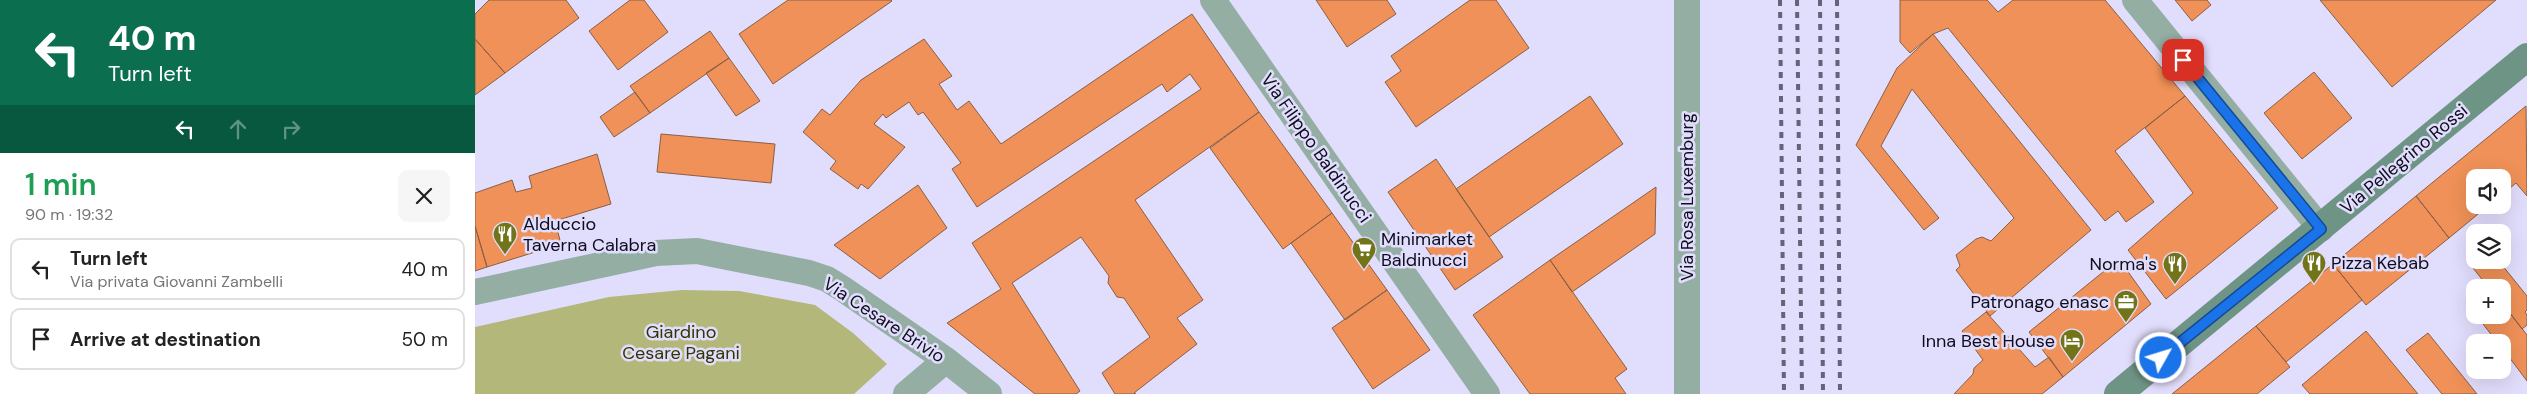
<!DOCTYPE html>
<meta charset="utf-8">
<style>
:root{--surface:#fff;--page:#f6f6f6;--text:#222;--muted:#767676;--line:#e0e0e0}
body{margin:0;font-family:"DM Sans",sans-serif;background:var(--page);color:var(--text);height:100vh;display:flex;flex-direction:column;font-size:19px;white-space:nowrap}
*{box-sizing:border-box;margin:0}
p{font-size:16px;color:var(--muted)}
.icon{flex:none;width:28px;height:28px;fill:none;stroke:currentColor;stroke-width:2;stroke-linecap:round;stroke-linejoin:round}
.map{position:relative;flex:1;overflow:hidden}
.side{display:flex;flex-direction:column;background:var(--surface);width:475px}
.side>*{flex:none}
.guide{background:#0b6e4f;color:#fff;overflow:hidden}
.buttons{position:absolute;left:1991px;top:169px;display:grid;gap:10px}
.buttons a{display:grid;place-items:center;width:45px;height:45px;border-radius:10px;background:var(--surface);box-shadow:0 5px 20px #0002;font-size:25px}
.pin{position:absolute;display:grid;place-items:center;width:42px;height:42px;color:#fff;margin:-21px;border-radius:10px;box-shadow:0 2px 8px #0006}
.me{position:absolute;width:55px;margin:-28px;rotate:51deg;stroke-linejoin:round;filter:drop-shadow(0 0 4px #0008)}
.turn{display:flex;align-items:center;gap:18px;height:105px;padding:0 25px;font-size:22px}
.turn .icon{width:65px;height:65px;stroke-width:2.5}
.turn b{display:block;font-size:35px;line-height:42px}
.lanes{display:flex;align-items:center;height:48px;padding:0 25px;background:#0003;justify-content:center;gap:25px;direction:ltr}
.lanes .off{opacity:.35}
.round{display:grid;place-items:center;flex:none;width:52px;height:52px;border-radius:10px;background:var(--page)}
.overview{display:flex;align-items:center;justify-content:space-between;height:85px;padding:0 25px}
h1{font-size:30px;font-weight:600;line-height:38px;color:#1e9e55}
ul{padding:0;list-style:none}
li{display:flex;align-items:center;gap:15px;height:62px;margin:0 10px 8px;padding:0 15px;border:2px solid var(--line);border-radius:10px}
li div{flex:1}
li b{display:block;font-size:19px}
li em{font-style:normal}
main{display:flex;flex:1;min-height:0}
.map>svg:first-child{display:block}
.green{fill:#b3b779}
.building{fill:#ef9158;stroke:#8b5f45}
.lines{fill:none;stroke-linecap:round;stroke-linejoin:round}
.street{stroke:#94aea4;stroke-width:26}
.secondary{stroke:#6e9486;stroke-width:28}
.rail{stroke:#666279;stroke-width:4;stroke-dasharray:6 6;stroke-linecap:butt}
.route-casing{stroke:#114b97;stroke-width:12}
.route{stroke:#1a73e8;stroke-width:9}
.labels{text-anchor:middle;stroke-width:5;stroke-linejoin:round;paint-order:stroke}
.street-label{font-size:18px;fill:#0f0c1d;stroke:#e1ddfc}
.poi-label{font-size:18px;fill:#0f0c1d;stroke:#e1ddfc;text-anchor:start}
.park-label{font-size:18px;fill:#333403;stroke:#e1ddfc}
</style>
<main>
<section class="side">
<div class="guide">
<div class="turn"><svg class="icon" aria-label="left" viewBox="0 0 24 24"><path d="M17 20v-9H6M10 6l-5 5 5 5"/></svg><div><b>40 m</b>Turn left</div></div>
<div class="lanes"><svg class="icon" aria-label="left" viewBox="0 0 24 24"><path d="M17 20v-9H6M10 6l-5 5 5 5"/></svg><svg class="icon off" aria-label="ahead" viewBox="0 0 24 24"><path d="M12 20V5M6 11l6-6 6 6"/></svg><svg class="icon off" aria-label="right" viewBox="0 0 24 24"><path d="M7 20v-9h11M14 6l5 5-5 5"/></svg></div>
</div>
<div class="overview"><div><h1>1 min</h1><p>90 m · 19:32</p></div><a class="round"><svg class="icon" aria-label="close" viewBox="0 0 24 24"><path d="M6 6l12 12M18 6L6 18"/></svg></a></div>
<ul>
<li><svg class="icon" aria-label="left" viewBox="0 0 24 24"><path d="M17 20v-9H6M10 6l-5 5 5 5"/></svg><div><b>Turn left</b><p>Via privata Giovanni Zambelli</p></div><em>40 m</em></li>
<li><svg class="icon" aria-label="arrive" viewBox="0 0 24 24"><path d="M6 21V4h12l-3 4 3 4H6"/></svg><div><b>Arrive at destination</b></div><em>50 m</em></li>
</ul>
</section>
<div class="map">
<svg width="2052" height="394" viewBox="0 0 2052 394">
<rect width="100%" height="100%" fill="#e1ddfc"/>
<!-- green -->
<path class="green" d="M 207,290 L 264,291 L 340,305 L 378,333 L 412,364 L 379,394 L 0,394 L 0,327 L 134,297 Z"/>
<!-- building -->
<path class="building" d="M 14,0 L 91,0 L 104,18 L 30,73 L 0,39 L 0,14 Z
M 155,0 L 169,0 L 193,32 L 143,70 L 114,31 Z
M 313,0 L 416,0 L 417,1 L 298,84 L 264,34 Z
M 841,0 L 912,0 L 921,14 L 872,47 Z
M 995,0 L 1021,0 L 1054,48 L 941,127 L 910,82 L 926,71 L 916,56 Z
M 1425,0 L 1512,0 L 1523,12 L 1538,0 L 1630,0 L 1710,96 L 1640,151 L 1679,202 L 1651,222 L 1643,211 L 1630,221 L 1473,28 L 1458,34 L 1435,53 L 1425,42 Z
M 1700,0 L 1732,0 L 1736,5 L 1717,21 Z
M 1845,0 L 2021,0 L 1917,87 Z
M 717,14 L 784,112 L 660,200 L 728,300 L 702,318 L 722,344 L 659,393 L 661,394 L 640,394 L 627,373 L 675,337 L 649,298 L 642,297 L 633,283 L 634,276 L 606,237 L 537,283 L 605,391 L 601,394 L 560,394 L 472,323 L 526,289 L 497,243 L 726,89 L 715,74 L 692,92 L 687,84 L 502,207 L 477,169 L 486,163 L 448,112 L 443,115 L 434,102 L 411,118 L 408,114 L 399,124 L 430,147 L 393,189 L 386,184 L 383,189 L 355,169 L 361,161 L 328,132 L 347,109 L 355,115 L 386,80 L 449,39 L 477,76 L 464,84 L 482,110 L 494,101 L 526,144 Z
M 235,31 L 254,58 L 175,113 L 155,86 Z
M 1458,34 L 1616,230 L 1515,316 L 1481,270 L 1485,266 L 1481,255 L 1501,239 L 1507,237 L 1516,241 L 1539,218 L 1437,89 L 1406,146 L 1464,218 L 1449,230 L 1381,145 L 1422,68 Z
M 0,39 L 30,73 L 0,95 Z
M 254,58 L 285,101 L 261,116 L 231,73 Z
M 1839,72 L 1877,118 L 1827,159 L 1789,113 Z
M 160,92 L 175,113 L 139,137 L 125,117 Z
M 1115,96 L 1148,144 L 1014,237 L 981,189 Z
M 1710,96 L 1803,208 L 1691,299 L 1653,250 L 1718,193 L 1670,128 Z
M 2051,106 L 2052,196 L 2041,183 L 2028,194 L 2028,178 L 2000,178 L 2000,205 L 2014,205 L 1974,238 L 1941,196 Z
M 784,112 L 857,213 L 808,249 L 735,148 Z
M 186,134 L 300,144 L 296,183 L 182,172 Z
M 122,154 L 136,204 L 80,221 L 86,244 L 12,267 L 0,226 L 0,193 L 37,180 L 41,192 L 57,188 L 54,176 Z
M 961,159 L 1028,257 L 980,290 L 913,192 Z
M 443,185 L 472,228 L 405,279 L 359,245 Z
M 1181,187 L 1180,234 L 1097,292 L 1075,260 Z
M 1941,196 L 1974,238 L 1891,305 L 1858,264 Z
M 857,213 L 912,290 L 870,320 L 816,243 Z
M 0,226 L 12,267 L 0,271 Z
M 2000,258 L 2000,260 L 2023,260 L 2052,296 L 2052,310 L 2050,312 L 2052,315 L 2052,325 L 2047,329 L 2028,304 L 2028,288 L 2014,288 L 1994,263 Z
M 1644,259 L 1676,304 L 1588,377 L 1554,332 Z
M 1075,260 L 1152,369 L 1140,378 L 1151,394 L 1055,394 L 998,315 Z
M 1858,264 L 1887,300 L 1811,362 L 1781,326 Z
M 912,290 L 955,350 L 898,389 L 857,328 Z
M 2000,296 L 2000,314 L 1991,303 Z
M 2028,304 L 2052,335 L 2052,381 L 2028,349 L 2028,342 L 2022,342 L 2001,315 L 2028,315 Z
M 1511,312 L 1560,367 L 1574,357 L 1588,377 L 1567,394 L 1479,394 L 1498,374 L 1499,368 L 1508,360 L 1487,331 Z
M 1781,326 L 1815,367 L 1782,394 L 1697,394 Z
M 1891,331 L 1943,394 L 1835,394 L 1827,385 Z
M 1953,333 L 2002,394 L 1967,394 L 1931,350 Z"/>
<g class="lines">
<!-- street -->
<path class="street" d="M 738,0 L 1012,394
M 1212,0 L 1212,394
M 1660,0 L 1846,229
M 0,292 L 181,253 L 222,251 L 334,273 L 352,279 L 368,289 L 471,360 L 514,394
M 431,394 L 471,360"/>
<!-- secondary -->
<path class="secondary" d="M 1643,394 L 2052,57"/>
<!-- rail -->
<path class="rail" d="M 1305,0 L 1309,394
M 1322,0 L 1327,394
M 1345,0 L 1348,394
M 1362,0 L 1365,394"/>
</g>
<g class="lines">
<defs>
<path id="route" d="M 1686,358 L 1846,229 L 1708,60"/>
</defs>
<!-- route casing -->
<use href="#route" class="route-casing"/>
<!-- route -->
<use href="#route" class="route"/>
</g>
<!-- icons -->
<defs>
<symbol id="restaurant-pin" viewBox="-11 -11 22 30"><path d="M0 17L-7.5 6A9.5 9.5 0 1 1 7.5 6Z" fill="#727419" stroke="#e1ddfc"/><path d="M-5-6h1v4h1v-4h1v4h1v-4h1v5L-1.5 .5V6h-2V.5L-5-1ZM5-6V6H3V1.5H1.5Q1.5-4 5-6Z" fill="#fff"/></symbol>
<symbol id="supermarket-pin" viewBox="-11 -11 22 30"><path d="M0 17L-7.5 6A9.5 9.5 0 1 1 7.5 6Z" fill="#727419" stroke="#e1ddfc"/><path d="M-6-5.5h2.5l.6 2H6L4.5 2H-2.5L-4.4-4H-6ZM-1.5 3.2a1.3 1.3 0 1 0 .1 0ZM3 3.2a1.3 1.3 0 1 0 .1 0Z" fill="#fff"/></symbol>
<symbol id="office-pin" viewBox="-11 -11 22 30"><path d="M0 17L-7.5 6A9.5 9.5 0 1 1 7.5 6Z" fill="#727419" stroke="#e1ddfc"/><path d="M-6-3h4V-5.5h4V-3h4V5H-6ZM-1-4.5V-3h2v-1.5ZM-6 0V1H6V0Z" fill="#fff"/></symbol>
<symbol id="hotel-pin" viewBox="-11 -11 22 30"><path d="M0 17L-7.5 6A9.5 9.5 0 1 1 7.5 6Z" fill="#727419" stroke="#e1ddfc"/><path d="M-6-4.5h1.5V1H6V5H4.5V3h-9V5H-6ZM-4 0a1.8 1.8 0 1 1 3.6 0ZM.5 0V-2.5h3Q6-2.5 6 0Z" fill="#fff"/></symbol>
</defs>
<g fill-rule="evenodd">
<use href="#restaurant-pin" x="16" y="220" width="28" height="38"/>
<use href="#supermarket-pin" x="875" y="235" width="28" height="38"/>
<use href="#restaurant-pin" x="1825" y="249" width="28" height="38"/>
<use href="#restaurant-pin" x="1686" y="250" width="28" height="38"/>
<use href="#office-pin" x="1637" y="288" width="28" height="38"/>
<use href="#hotel-pin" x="1583" y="327" width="28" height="38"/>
</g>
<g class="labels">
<!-- street labels -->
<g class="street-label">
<text transform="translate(841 148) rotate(55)" y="6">Via Filippo Baldinucci</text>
<text transform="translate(1929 159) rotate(-40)" y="6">Via Pellegrino Rossi</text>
<text transform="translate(1212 197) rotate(-90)" y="6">Via Rosa Luxemburg</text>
<text transform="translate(409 320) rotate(33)" y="6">Via Cesare Brivio</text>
</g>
<!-- poi labels -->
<g class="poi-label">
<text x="48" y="230">Alduccio<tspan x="48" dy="21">Taverna Calabra</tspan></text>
<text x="906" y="245">Minimarket<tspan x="906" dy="21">Baldinucci</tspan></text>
<text x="1856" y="269">Pizza Kebab</text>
<text x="1682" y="270" text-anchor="end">Norma's</text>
<text x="1634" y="308" text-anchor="end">Patronago enasc</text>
<text x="1580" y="347" text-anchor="end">Inna Best House</text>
</g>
<!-- park labels -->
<g class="park-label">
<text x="206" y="338">Giardino<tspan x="206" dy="21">Cesare Pagani</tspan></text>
</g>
</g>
</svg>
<div class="buttons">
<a><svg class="icon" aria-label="sound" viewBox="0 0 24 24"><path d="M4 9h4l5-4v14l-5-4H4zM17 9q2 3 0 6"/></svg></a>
<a><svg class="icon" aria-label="layers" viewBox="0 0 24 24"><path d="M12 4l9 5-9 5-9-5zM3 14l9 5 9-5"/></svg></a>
<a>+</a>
<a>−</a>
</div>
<div class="pin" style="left:1708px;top:60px;background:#d93025"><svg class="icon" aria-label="arrive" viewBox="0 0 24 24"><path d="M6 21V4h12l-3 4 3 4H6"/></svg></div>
<svg class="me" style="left:1686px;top:358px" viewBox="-20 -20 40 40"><circle r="17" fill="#1a73e8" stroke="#fff" stroke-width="3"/><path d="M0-11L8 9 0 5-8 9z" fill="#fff"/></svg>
</div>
</main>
